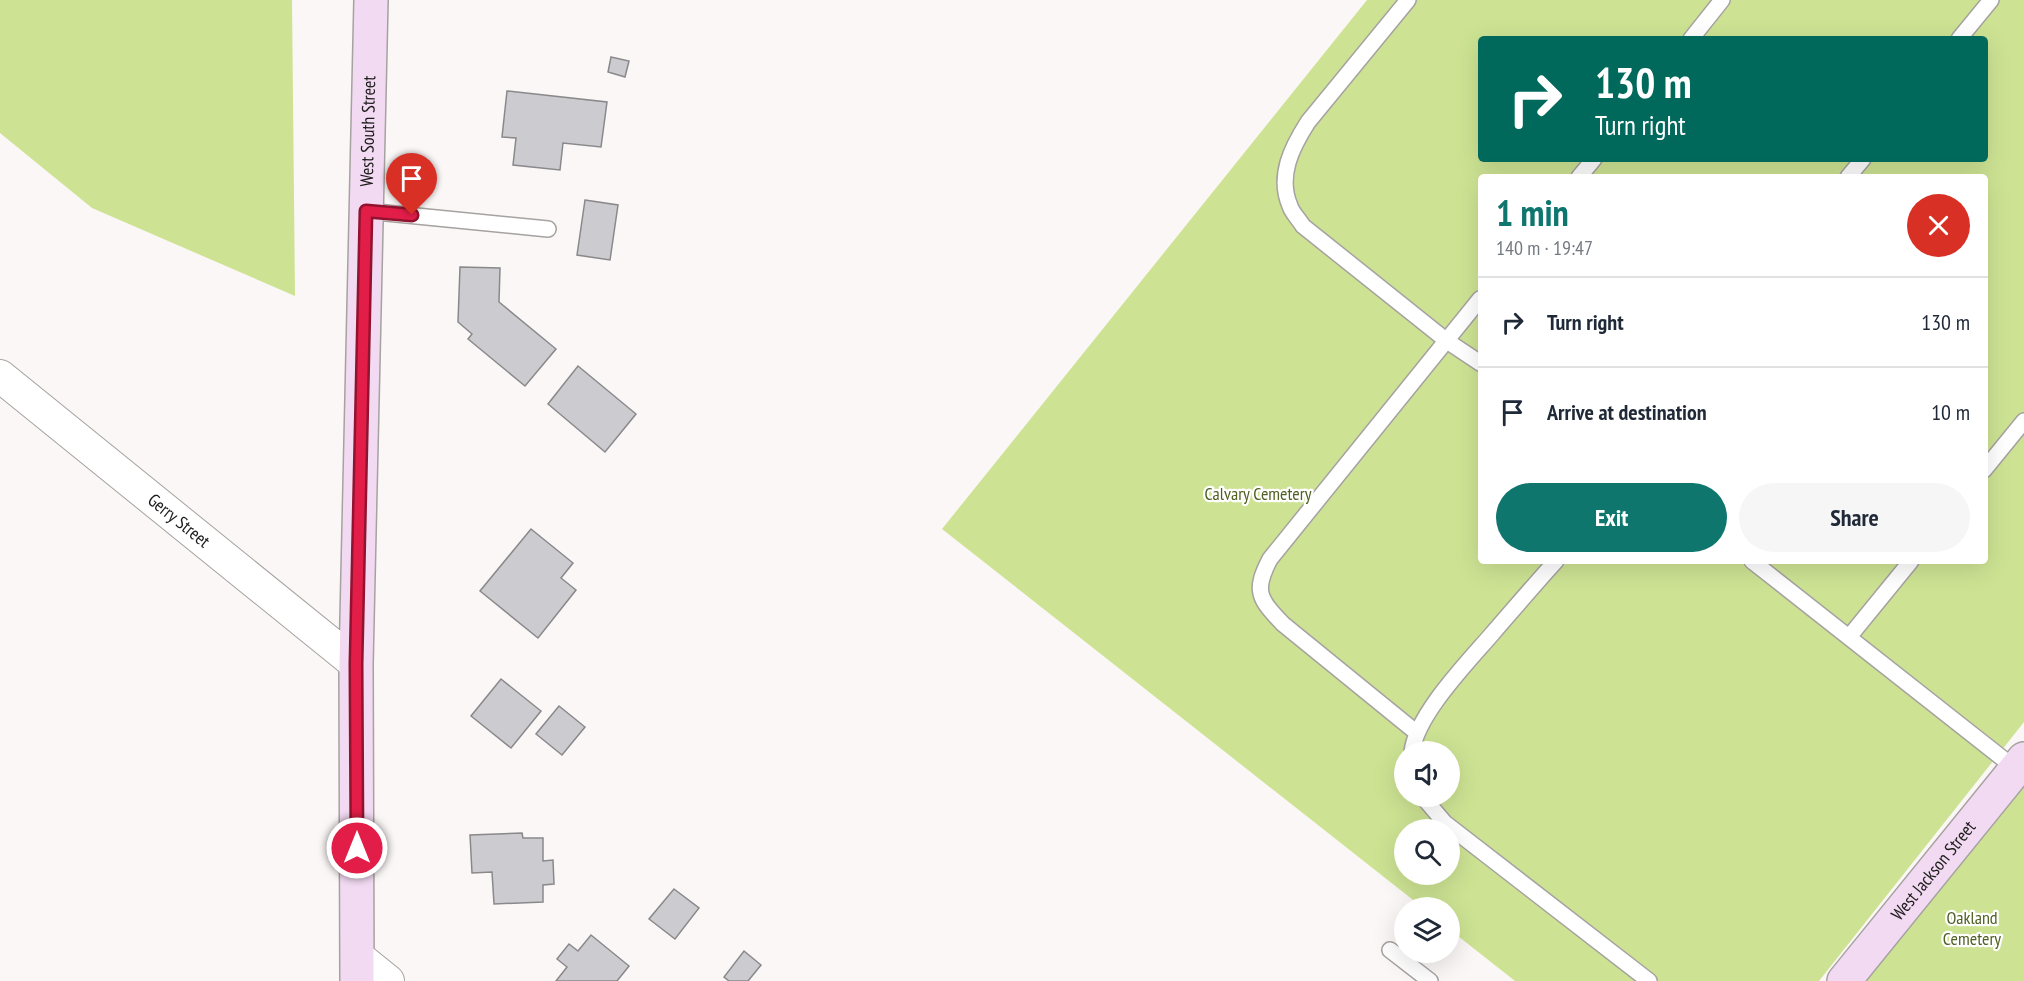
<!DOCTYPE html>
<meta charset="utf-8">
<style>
:root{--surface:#fff;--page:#f6f6f7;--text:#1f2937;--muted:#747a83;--line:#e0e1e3;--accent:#0f766e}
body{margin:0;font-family:"PT Sans Narrow",sans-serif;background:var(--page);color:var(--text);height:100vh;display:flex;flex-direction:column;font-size:22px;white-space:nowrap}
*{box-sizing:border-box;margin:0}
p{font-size:20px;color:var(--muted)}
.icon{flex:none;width:33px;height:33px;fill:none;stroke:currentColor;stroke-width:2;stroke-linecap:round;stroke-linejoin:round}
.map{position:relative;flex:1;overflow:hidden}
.drawer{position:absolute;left:1478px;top:174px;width:510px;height:390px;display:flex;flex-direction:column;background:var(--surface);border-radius:6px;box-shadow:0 6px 24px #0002}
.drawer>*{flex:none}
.guide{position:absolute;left:1478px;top:36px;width:510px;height:126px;border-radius:6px;box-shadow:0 6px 24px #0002;background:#00695c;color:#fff;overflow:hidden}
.tools{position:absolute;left:1394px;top:741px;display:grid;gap:12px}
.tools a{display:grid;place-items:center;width:66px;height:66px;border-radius:50%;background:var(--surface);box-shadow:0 6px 24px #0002;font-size:30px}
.pin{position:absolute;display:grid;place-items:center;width:51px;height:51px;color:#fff;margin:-62px -26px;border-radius:50% 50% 50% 0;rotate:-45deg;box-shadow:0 0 6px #0007}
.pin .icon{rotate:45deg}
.me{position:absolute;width:66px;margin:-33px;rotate:0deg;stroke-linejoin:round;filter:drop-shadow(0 0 4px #0008)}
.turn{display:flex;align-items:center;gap:21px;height:126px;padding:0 18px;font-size:27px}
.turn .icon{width:78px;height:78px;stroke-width:2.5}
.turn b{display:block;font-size:42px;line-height:51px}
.round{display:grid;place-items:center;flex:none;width:63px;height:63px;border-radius:32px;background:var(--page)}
.headline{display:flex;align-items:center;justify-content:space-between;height:102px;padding:0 18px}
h1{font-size:36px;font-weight:700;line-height:45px;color:var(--accent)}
.action{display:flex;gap:12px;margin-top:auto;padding:12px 18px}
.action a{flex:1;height:69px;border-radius:36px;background:var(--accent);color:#fff;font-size:24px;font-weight:700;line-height:69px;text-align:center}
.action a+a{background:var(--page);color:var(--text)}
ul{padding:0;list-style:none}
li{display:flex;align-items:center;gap:18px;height:90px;padding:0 18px;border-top:2px solid var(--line)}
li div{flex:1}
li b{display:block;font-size:22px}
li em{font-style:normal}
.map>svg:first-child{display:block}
.green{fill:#cde393;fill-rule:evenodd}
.building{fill:#cccbcf;stroke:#89898c;stroke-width:1.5}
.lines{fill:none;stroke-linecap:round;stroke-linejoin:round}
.lane-casing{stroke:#a5a2a0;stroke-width:18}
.street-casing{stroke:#a5a2a0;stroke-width:34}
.secondary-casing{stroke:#a5a2a0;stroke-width:36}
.lane{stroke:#fff;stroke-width:15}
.street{stroke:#fff;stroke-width:32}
.secondary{stroke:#f2daf2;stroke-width:33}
.route-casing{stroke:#92132f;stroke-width:15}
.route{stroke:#e11d48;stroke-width:10}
.labels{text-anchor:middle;stroke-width:4.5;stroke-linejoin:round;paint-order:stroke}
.street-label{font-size:18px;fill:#1c1b1a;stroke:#fff}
.park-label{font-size:18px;fill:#505f23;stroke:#fff}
</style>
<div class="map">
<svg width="2024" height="981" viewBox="0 0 2024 981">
<rect width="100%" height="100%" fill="#fbf7f6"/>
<!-- green -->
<path class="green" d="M 0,0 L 292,0 L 295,296 L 92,208 L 0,133 Z
M 1367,0 L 2024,0 L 2024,722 L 1819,981 L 1515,981 L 1449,929 L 1449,908 L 1422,907 L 942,529 ZM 1480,39 L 1984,39 L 1984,159 L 1480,159 ZM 1480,177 L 1984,177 L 1984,561 L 1480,561 ZM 1404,752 L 1449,752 L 1449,796 L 1404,796 ZM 1404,830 L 1449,830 L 1449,874 L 1404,874 Z
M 2024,779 L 2024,981 L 1865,981 Z"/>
<!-- building -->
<path class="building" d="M 611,57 L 629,61 L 625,77 L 608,72 Z
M 507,91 L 607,102 L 601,147 L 563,143 L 560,170 L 513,165 L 516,138 L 502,137 Z
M 585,200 L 618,205 L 610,260 L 577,255 Z
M 460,267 L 500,268 L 499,302 L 556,349 L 525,386 L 468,339 L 472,334 L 458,322 Z
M 578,366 L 636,414 L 605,452 L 548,404 Z
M 531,529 L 573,563 L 561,578 L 576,590 L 538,638 L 480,591 Z
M 501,679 L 541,711 L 511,748 L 471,716 Z
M 559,706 L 585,727 L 562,755 L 536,734 Z
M 522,833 L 523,838 L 543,838 L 543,861 L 553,860 L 554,884 L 543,885 L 543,902 L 494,904 L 492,872 L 472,873 L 470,835 Z
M 674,889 L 699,908 L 675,939 L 649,919 Z
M 591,935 L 629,966 L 617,981 L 556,981 L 567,967 L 557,959 L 569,944 L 578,951 Z
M 744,951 L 761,965 L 748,981 L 729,981 L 724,977 Z"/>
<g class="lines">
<defs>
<path id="lane" d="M 1408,0 L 1308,122 C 1292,147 1277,176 1290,206 C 1292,213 1299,219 1303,226 L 1447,341 L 1480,363
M 1691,39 L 1722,0
M 1959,39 L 1991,0
M 1579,177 L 1594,159
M 1848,177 L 1863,159
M 366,211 L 548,229
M 1984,470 L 2024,421
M 1752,561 L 2016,769
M 1849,637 L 1911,561
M 1417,733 L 1283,624 C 1259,599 1253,591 1270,559 L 1480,299
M 1412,752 C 1416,715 1468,662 1492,634 C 1513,610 1534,585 1556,561
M 1422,796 L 1445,823 L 1649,981
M 1390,950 L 1430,981"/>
<g id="street">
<path id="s1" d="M 0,376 L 356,664"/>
<path d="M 357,956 L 388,981"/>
</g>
<g id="secondary">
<path id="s2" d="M 357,981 L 356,664 L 371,0"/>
<path id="s3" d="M 1844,981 L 2024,759"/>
</g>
</defs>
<!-- lane casing -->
<use href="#lane" class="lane-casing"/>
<!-- street casing -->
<use href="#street" class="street-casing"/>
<!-- secondary casing -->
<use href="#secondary" class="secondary-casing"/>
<!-- lane -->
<use href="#lane" class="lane"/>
<!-- street -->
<use href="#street" class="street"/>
<!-- secondary -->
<use href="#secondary" class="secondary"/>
</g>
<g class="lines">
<defs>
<path id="route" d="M 357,848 L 356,664 L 366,211 L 412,215"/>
</defs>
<!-- route casing -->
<use href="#route" class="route-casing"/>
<!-- route -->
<use href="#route" class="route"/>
</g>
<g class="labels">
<!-- street labels -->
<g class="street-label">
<text dy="6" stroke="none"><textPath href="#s2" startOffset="850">West South Street</textPath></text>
<text dy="6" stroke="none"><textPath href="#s1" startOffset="230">Gerry Street</textPath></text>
<text dy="6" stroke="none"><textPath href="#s3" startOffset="142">West Jackson Street</textPath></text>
</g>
<!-- park labels -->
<g class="park-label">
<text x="1258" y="500">Calvary Cemetery</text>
<text x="1972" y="924">Oakland<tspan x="1972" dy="21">Cemetery</tspan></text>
</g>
</g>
</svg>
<div class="tools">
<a><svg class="icon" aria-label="sound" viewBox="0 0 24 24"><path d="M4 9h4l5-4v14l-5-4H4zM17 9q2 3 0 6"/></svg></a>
<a><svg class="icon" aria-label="search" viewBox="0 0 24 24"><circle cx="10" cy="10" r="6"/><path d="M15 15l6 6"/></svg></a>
<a><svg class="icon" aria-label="layers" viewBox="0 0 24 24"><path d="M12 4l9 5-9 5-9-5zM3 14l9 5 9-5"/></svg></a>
</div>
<div class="pin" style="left:412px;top:215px;background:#d93025"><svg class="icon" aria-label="arrive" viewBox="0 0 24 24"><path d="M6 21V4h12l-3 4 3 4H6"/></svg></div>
<svg class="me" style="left:357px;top:848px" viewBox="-20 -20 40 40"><circle r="17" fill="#e11d48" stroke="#fff" stroke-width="3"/><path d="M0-11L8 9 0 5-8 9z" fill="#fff"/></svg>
<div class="guide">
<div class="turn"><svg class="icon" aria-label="right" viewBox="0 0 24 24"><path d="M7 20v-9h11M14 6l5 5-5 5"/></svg><div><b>130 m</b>Turn right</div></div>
</div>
<section class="drawer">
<div class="headline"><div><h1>1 min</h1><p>140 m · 19:47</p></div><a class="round" style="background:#d93025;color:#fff"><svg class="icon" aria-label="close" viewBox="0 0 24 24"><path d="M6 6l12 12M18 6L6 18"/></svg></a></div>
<ul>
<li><svg class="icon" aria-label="right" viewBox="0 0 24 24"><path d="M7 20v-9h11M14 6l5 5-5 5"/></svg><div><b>Turn right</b></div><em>130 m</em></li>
<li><svg class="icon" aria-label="arrive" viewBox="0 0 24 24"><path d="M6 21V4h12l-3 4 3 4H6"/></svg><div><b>Arrive at destination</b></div><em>10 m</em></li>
</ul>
<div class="action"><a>Exit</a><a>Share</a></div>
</section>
</div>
